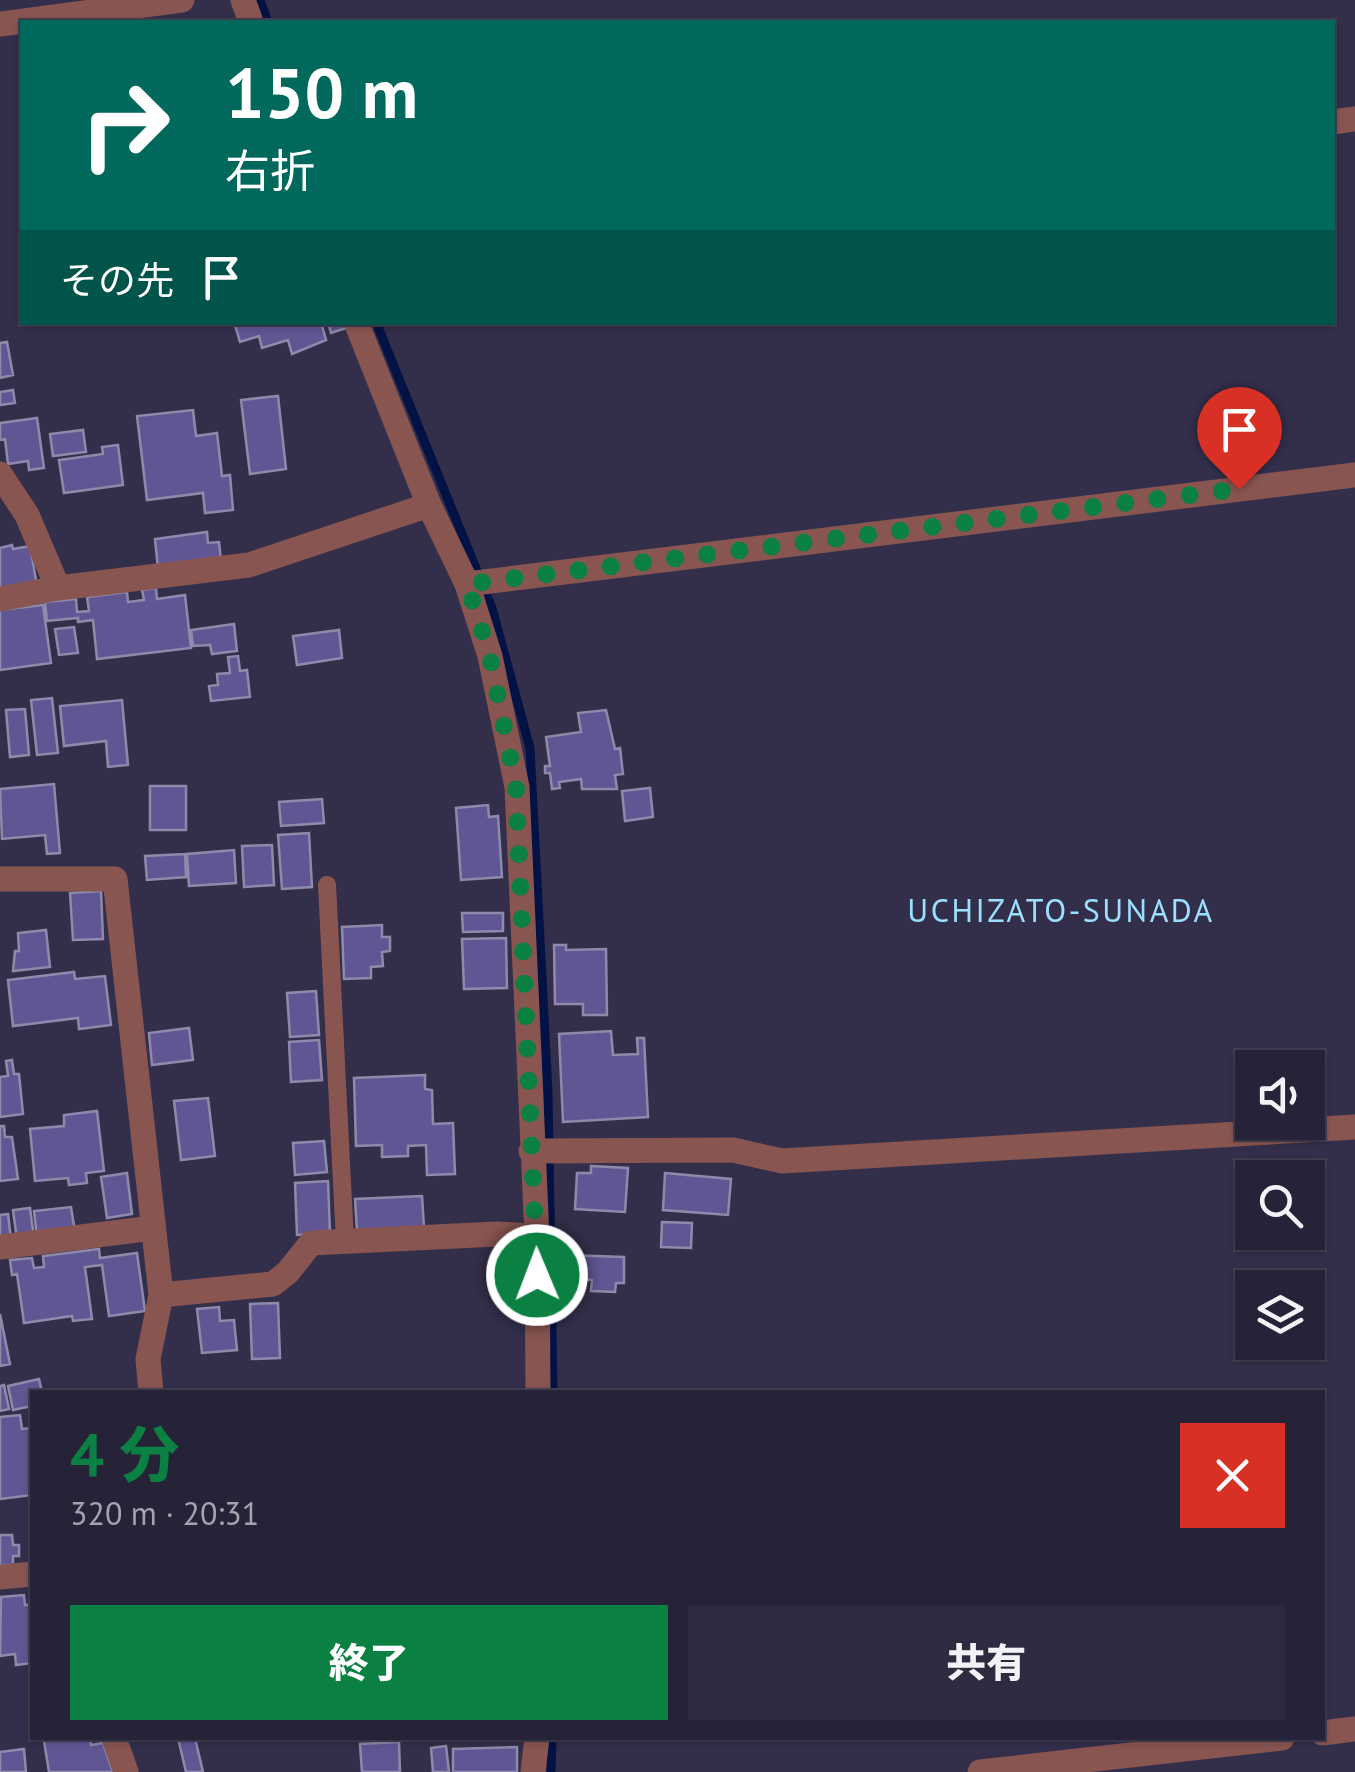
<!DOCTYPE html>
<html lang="ja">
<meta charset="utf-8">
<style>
:root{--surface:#262338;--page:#2e2b40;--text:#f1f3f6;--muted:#a4a4ae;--line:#424053;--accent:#0b8043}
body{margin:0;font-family:"PT Sans","Noto Sans JP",sans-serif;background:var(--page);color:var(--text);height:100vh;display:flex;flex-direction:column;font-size:38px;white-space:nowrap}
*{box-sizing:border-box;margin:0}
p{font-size:32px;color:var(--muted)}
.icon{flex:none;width:55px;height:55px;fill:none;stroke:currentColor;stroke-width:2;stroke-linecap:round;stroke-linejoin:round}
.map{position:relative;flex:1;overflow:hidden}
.panel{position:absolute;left:30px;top:1390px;width:1295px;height:350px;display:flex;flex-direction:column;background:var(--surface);border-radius:0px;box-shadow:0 2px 8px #0004,0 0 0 2px var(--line)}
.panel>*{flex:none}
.banner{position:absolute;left:20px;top:20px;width:1315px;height:305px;border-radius:0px;box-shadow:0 2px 8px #0004,0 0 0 2px var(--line);background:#00695c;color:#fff;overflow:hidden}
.tools{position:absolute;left:1235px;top:1050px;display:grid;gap:20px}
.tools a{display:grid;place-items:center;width:90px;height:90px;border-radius:0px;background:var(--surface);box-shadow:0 2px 8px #0004,0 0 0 2px var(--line);font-size:50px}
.pin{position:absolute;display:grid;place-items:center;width:85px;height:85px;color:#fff;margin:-102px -42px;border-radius:50% 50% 50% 0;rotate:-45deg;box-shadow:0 0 10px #0007}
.pin .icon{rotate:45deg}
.me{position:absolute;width:110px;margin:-55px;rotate:359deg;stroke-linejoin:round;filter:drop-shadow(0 0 8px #0008)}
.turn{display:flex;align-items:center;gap:35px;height:210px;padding:0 40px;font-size:45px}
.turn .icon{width:130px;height:130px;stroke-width:2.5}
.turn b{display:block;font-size:70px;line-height:85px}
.then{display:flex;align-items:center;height:95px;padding:0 40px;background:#0003;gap:20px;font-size:38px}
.round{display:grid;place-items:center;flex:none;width:105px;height:105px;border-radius:0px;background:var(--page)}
.overview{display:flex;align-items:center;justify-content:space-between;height:170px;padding:0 40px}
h1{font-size:60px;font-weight:800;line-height:75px;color:var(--accent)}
.primary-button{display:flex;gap:20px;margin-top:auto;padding:20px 40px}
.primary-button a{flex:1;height:115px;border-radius:0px;background:var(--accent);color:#fff;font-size:40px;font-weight:800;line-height:115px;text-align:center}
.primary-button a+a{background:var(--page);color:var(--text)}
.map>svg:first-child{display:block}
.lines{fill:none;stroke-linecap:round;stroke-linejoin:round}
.stream{stroke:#031245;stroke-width:9}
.building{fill:#615694;stroke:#8e8aab;stroke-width:2.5}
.lane{stroke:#895551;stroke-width:18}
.street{stroke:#895551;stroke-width:25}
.route{stroke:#0b8043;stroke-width:18;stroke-dasharray:0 32.4}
.labels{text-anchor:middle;stroke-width:10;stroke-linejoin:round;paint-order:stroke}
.neighbourhood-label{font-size:32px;letter-spacing:2.5px;fill:#9ce0ff;stroke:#332f4b}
</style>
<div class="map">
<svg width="1355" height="1772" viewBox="0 0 1355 1772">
<rect width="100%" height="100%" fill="#332f4b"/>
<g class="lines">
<!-- stream -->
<path class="stream" d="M 260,0 L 268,22
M 376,322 L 492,608 L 530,748 L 548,1093 L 553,1392
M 551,1772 L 552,1738"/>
</g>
<!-- building -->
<path class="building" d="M 234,322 L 321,322 L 326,340 L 292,354 L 288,340 L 262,348 L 259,336 L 240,342 Z
M 328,322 L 351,322 L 353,326 L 331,333 Z
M 7,342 L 13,375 L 0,378 L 0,343 Z
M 13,390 L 15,403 L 0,405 L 0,392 Z
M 278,396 L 286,469 L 250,474 L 241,400 Z
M 193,410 L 196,436 L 217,433 L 222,476 L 230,475 L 233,510 L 205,513 L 203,493 L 147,500 L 137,416 Z
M 37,418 L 44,468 L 29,470 L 28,461 L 8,464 L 5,439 L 0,440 L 0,423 Z
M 83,430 L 86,452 L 53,456 L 50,434 Z
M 118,445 L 123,485 L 64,493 L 59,460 L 103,454 L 102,447 Z
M 207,532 L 208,543 L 219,542 L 221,561 L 158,569 L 155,539 Z
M 12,545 L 13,549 L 30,546 L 37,586 L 0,592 L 0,548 Z
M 156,588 L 157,599 L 185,595 L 191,648 L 97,659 L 93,620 L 78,622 L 78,618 L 47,621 L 45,602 L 76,599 L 77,612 L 89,611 L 87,597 L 127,592 L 128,602 L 144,600 L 142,590 Z
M 43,605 L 51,663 L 0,670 L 0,610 Z
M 234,624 L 237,651 L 212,654 L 210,645 L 193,646 L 191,630 Z
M 74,627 L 78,653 L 59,655 L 55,629 Z
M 339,630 L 342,658 L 297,665 L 293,636 Z
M 238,656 L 240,671 L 247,670 L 250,697 L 211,701 L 209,686 L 218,685 L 217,674 L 230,673 L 228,657 Z
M 52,698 L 58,753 L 37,755 L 31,700 Z
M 122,700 L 128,765 L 108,767 L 106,741 L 64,746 L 60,706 Z
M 25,709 L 29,755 L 10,757 L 6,710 Z
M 606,710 L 615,749 L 620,748 L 623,774 L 615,775 L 617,789 L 582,789 L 581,779 L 559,782 L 560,788 L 552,789 L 550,773 L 545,773 L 545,766 L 550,766 L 546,737 L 581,732 L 578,713 Z
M 54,784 L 60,853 L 47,854 L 45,835 L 2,839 L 0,789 Z
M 150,786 L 186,786 L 186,830 L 150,830 Z
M 650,788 L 653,817 L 625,821 L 622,791 Z
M 322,799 L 324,823 L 281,826 L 279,802 Z
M 488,805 L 489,817 L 498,816 L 502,877 L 461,880 L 456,808 Z
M 309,833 L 312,887 L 282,889 L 278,835 Z
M 272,845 L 274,885 L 244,887 L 242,846 Z
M 234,850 L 236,883 L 189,886 L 187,854 Z
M 185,854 L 186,877 L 147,880 L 145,856 Z
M 101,891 L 103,939 L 73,940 L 70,893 Z
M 462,913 L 503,913 L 503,931 L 463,932 Z
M 382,925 L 382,937 L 390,937 L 390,951 L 382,952 L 383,966 L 371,967 L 371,978 L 344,979 L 342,927 Z
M 46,930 L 50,967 L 13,971 L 15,951 L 19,951 L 18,933 Z
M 506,938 L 507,988 L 464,989 L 462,939 Z
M 554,945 L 566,945 L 566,950 L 606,949 L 607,1015 L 583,1015 L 583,1004 L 555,1004 Z
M 74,972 L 75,979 L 105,976 L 111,1025 L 79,1029 L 78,1018 L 13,1026 L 8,980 Z
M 316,991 L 319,1035 L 290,1037 L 287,993 Z
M 189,1028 L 193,1060 L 152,1065 L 149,1033 Z
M 611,1031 L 613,1055 L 638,1054 L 637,1038 L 644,1038 L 648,1117 L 563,1122 L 559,1034 Z
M 319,1040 L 322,1080 L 291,1082 L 289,1042 Z
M 12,1060 L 14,1074 L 19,1074 L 23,1114 L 0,1117 L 0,1077 L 8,1076 L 6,1061 Z
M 425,1075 L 425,1089 L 432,1090 L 433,1124 L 453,1123 L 455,1174 L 427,1175 L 426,1145 L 408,1146 L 408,1156 L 382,1157 L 382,1145 L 356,1146 L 354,1078 Z
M 208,1098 L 215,1156 L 181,1160 L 174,1101 Z
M 97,1111 L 104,1171 L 86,1173 L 87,1183 L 69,1185 L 68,1178 L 35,1181 L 30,1129 L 64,1126 L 64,1115 Z
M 0,1126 L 4,1126 L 5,1137 L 12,1137 L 18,1179 L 0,1181 Z
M 324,1141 L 327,1172 L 295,1175 L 293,1143 Z
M 591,1166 L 628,1168 L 625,1212 L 575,1209 L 577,1173 L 591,1173 Z
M 127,1173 L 132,1214 L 107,1218 L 101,1177 Z
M 665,1173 L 731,1179 L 728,1215 L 663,1210 Z
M 328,1181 L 330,1233 L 297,1235 L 295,1183 Z
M 422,1196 L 424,1227 L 357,1230 L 355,1199 Z
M 71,1207 L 75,1232 L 37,1237 L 34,1211 Z
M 30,1208 L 34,1238 L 17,1240 L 13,1210 Z
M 8,1214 L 11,1239 L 0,1241 L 0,1215 Z
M 662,1222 L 692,1223 L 691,1248 L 661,1247 Z
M 99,1249 L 100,1258 L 137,1253 L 145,1311 L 109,1316 L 102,1265 L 85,1267 L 92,1319 L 73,1321 L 72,1316 L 24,1323 L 17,1274 L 12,1275 L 10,1260 L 32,1258 L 34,1268 L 44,1267 L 43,1256 Z
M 566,1255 L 624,1257 L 624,1283 L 616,1283 L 615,1292 L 591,1291 L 592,1280 L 566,1279 Z
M 278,1303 L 280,1358 L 252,1359 L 250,1304 Z
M 219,1307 L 220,1321 L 234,1320 L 237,1350 L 202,1353 L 197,1309 Z
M 0,1314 L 10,1364 L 0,1366 Z
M 39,1379 L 42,1392 L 32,1392 L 32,1406 L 13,1410 L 8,1386 Z
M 4,1385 L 9,1409 L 0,1411 L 0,1386 Z
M 20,1415 L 22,1429 L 32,1428 L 32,1495 L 0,1499 L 0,1417 Z
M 0,1535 L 12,1535 L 13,1545 L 19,1545 L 19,1556 L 13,1556 L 13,1565 L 0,1565 Z
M 24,1595 L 25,1605 L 32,1604 L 32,1663 L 16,1665 L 15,1654 L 0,1656 L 1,1597 Z
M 68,1738 L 90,1738 L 91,1745 L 103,1743 L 113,1772 L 49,1772 L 44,1741 Z
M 178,1738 L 195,1738 L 203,1772 L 186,1772 Z
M 399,1742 L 400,1772 L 362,1772 L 360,1744 Z
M 446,1746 L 449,1772 L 433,1772 L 431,1748 Z
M 517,1747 L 517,1772 L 453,1772 L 453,1749 Z
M 24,1749 L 26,1772 L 0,1772 L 0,1752 Z"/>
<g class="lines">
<!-- lane -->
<path class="lane" d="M 327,885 L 345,1242"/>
<!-- street -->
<path class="street" d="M 243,0 L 251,22
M 0,24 L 182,0
M 1332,122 L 1355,119
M 356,322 L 429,505 L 467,584 L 490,656 L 517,787 L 537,1236 L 538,1392
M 0,474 L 27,515 L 58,588 L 249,565 L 429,505
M 467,584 L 1355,475
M 0,599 L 58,588
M 0,879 L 115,879 L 161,1295 L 148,1359 L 151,1392
M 531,1151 L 733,1150 L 782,1161 L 1355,1127
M 0,1247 L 153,1228
M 161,1295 L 273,1284 L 288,1272 L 311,1243 L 497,1234 L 537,1236
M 0,1577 L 32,1574
M 1322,1733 L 1355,1729
M 114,1738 L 126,1772
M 533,1772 L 537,1738
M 980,1772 L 1282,1738"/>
</g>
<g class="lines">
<!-- route -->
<path class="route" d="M 537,1275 L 516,787 L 490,656 L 467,584 L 1239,489"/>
</g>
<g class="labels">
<!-- neighbourhood labels -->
<g class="neighbourhood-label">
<text x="1061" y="922">UCHIZATO-SUNADA</text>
</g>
</g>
</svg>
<div class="tools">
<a><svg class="icon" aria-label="sound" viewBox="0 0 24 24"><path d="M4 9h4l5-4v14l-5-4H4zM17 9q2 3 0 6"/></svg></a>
<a><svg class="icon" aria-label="search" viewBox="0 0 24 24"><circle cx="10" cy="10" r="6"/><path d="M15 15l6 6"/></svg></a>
<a><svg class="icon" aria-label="layers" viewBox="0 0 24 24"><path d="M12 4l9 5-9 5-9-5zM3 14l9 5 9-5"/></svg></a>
</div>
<div class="pin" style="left:1239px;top:489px;background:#d93025"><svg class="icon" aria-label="arrive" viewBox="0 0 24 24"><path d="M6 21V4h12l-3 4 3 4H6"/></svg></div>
<svg class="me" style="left:537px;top:1275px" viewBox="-20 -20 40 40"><circle r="17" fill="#0b8043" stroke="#fff" stroke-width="3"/><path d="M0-11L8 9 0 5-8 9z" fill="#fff"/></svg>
<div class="banner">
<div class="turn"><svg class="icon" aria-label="right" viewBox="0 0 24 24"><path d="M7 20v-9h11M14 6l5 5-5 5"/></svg><div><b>150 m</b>右折</div></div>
<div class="then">その先<svg class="icon" aria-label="arrive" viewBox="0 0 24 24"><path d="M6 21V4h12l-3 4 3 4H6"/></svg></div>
</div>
<section class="panel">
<div class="overview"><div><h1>4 分</h1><p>320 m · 20:31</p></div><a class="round" style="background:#d93025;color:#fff"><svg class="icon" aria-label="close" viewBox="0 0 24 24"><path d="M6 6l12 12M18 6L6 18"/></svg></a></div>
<div class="primary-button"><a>終了</a><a>共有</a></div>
</section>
</div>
